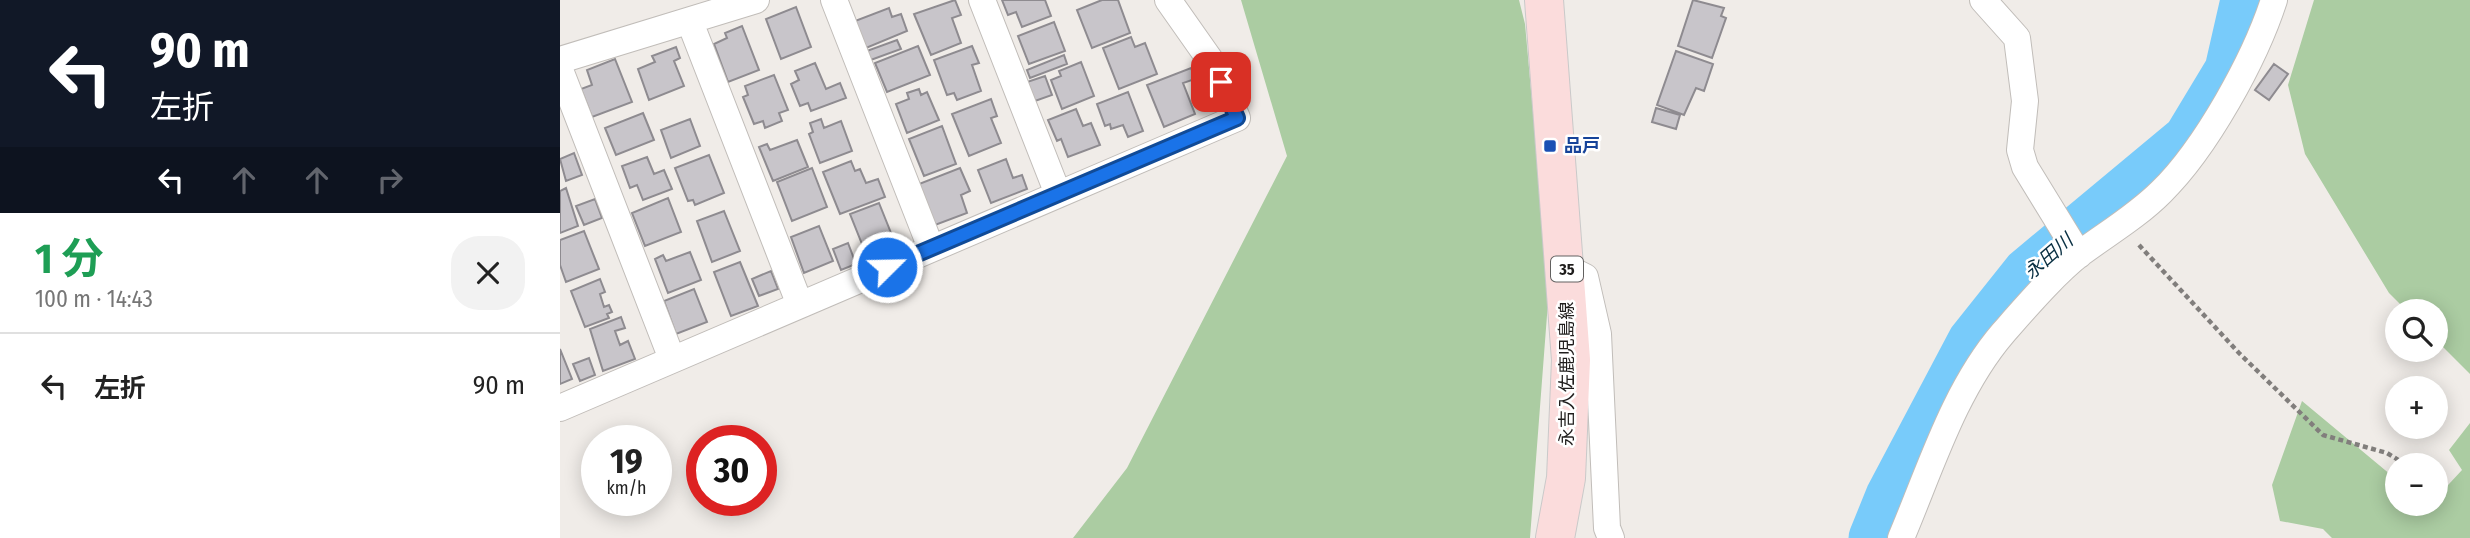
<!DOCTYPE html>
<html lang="ja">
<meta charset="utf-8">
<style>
:root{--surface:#fff;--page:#f2f2f2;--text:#222;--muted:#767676;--line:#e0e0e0}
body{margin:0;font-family:"Fira Sans Condensed","Noto Sans JP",sans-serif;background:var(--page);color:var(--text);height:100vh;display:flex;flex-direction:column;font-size:26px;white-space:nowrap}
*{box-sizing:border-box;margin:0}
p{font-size:23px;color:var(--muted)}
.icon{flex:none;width:38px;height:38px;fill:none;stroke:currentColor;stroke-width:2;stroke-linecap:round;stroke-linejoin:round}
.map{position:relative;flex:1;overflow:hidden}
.side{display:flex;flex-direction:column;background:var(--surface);width:560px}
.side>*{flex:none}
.guide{background:#111827;color:#fff;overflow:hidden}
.buttons{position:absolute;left:1825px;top:299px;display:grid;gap:14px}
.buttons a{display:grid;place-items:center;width:63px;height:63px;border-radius:50%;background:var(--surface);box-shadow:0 4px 18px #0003;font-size:35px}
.speed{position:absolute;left:21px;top:425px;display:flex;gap:14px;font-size:35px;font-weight:700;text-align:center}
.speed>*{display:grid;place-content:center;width:91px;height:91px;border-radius:50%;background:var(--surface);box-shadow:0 4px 18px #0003;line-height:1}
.speed small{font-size:18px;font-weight:400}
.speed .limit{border:10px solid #d22;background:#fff;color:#111}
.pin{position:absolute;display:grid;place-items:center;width:60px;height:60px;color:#fff;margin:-30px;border-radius:14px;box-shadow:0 4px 10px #0006}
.me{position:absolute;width:77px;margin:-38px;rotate:67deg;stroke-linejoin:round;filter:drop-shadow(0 0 5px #0008)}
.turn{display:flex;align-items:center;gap:24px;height:147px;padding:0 35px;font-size:32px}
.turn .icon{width:91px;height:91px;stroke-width:2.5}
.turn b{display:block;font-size:49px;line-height:60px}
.lanes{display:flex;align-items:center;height:66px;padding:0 35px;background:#0003;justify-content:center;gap:35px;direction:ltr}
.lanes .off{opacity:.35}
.round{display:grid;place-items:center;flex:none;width:74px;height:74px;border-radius:28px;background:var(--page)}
.head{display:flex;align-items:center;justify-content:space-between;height:119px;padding:0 35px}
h1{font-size:42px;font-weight:700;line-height:52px;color:#1e9e55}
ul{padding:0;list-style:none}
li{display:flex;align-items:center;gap:21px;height:105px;padding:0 35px;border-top:2px solid var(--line)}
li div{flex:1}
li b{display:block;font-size:26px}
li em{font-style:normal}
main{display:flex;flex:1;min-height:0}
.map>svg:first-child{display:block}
.green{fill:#abcca2}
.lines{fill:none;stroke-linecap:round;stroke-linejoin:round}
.river{stroke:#78cbfa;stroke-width:49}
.building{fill:#c8c5ca;stroke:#8e8b90;stroke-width:2}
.street-casing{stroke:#c1bdb9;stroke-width:28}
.primary-casing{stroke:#c9c9c9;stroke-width:40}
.path{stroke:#817e7c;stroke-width:4.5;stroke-dasharray:5 3.5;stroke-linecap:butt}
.street{stroke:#fff;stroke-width:26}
.primary{stroke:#fbdcdc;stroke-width:38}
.route-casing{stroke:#114b97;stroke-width:18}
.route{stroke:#1a73e8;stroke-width:12}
.transit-dot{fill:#1a4fb4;stroke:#fff;stroke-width:2.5}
.labels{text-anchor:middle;stroke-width:5;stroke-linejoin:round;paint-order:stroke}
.shield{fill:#fff;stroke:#626160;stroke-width:2}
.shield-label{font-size:16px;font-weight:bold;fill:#1f1d1c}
.transit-label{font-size:18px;font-weight:bold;fill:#164399;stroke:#fff;text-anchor:start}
.street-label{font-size:18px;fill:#1f1d1c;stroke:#fff}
.water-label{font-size:19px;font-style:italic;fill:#072e41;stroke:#fff}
</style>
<main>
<section class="side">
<div class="guide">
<div class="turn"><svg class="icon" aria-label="left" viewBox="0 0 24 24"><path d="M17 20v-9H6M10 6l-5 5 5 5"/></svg><div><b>90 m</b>左折</div></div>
<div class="lanes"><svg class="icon" aria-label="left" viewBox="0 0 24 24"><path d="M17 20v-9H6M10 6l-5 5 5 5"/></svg><svg class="icon off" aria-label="ahead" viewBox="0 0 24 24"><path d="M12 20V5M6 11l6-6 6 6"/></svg><svg class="icon off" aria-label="ahead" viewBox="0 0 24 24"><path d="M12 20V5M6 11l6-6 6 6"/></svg><svg class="icon off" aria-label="right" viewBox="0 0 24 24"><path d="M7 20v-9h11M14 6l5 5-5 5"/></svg></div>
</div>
<div class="head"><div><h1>1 分</h1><p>100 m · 14:43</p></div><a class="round"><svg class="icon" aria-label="close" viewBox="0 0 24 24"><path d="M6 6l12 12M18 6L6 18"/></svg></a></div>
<ul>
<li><svg class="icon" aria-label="left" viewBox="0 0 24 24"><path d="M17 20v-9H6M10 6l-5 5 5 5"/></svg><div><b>左折</b></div><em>90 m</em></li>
</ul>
</section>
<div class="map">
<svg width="1910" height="538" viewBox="0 0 1910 538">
<rect width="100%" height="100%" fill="#f0ece8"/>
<!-- green -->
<path class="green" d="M 681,0 L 959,0 L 965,24 L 989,289 L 970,538 L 513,538 L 567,468 L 727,156 Z
M 1754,0 L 1910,0 L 1910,374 L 1876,340 L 1876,312 L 1847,311 L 1829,293 L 1745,154 L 1728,85 Z
M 1742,401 L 1837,480 L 1838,504 L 1876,504 L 1876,498 L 1902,470 L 1889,450 L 1910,423 L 1910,538 L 1772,538 L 1763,529 L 1720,521 L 1712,485 Z"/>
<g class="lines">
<!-- river -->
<path class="river" d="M 1313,538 L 1330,496 L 1412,341 L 1467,272 L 1628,138 L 1669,70 L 1685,0"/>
</g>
<!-- building -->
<path class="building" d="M 395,0 L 401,15 L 392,18 L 401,43 L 371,55 L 354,14 Z
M 442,0 L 485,0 L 491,16 L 462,27 L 456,12 L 448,15 Z
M 542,0 L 558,0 L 570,33 L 532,48 L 517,10 Z
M 1133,0 L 1164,8 L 1161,16 L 1166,18 L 1152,58 L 1118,46 Z
M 236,7 L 251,47 L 221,59 L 206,19 Z
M 329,8 L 332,17 L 341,14 L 347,31 L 306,48 L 295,21 Z
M 494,22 L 505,51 L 469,64 L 458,36 Z
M 182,26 L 199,70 L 168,82 L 154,44 L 167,38 L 165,33 Z
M 571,37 L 575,47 L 585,43 L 597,74 L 559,89 L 543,48 Z
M 337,40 L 341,49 L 308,61 L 304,52 Z
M 358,46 L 370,75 L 327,92 L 315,63 Z
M 412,46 L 419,63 L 412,65 L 421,91 L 397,100 L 394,93 L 387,95 L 374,60 Z
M 116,47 L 120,58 L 114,61 L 124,86 L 89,100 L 78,69 L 95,62 L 92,56 Z
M 1116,51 L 1153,64 L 1144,91 L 1136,88 L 1124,115 L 1097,105 Z
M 504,55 L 507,64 L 470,78 L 467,70 Z
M 55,59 L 72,102 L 32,117 L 21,89 L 32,85 L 27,70 Z
M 521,62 L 534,96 L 502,109 L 491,80 L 501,76 L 499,71 Z
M 255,63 L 266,89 L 280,83 L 286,98 L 251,111 L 248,103 L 240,106 L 231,84 L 239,80 L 235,71 Z
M 1714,64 L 1728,74 L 1709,100 L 1695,90 Z
M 631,68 L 635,79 L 623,83 L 635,114 L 604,127 L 587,85 Z
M 214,75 L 228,110 L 219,113 L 222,121 L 205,128 L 203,121 L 194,124 L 183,97 L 188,95 L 185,86 Z
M 485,76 L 492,95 L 475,101 L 467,82 Z
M 359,89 L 361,95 L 367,92 L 379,120 L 347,133 L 336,104 L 349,99 L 347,93 Z
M 568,92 L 583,131 L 568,137 L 563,125 L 551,129 L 550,124 L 545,126 L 537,104 Z
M 431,99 L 437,116 L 431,118 L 441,143 L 409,156 L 392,114 Z
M 1096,108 L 1120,115 L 1116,129 L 1092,122 Z
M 516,109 L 523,126 L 531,123 L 540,145 L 508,157 L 501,139 L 497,141 L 488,120 Z
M 83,113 L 94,140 L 56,155 L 45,128 Z
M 130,119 L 140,146 L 111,158 L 101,130 Z
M 261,119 L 264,128 L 281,121 L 292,151 L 260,163 L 249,134 L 253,132 L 250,123 Z
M 382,126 L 396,164 L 364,176 L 349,139 Z
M 237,140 L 248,167 L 213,181 L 199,147 L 207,144 L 210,150 Z
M 14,153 L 22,175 L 6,181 L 0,159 Z
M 149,155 L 164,193 L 135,205 L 133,200 L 128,201 L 115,168 Z
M 87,157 L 94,174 L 104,170 L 112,189 L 83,200 L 77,185 L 70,188 L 62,166 Z
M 446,159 L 453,178 L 462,175 L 467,189 L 431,203 L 418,170 Z
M 291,161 L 295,171 L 300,169 L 306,183 L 318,179 L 325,197 L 280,214 L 263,172 Z
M 252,168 L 267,207 L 232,221 L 217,182 Z
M 400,168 L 410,191 L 401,195 L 407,213 L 375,225 L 359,184 Z
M 6,188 L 18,226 L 0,233 L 0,191 Z
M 108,198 L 121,232 L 85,246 L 72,213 Z
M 35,199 L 42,218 L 24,225 L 16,206 Z
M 319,203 L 333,238 L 304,249 L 290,214 Z
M 164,211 L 180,251 L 152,262 L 137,221 Z
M 259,226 L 273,261 L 244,273 L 231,237 Z
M 24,231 L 39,269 L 6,282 L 0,265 L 0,240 Z
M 288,243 L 296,264 L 281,270 L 273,249 Z
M 130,252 L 141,280 L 108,293 L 95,259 L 103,255 L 106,261 Z
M 180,262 L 198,306 L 171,316 L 154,272 Z
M 211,271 L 218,289 L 199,296 L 192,279 Z
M 40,279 L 45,292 L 40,294 L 44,307 L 49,305 L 52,312 L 47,314 L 49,318 L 25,327 L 11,291 Z
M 134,289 L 147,322 L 116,334 L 104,301 Z
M 61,317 L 65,328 L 55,331 L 60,345 L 68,341 L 75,359 L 43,371 L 30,329 Z
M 0,349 L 12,379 L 0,384 Z
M 29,358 L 35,375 L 20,381 L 13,364 Z"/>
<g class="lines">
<defs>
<path id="street" d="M 274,0 L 371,248
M 422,0 L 498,194
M 1423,0 L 1457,38 L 1465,101 L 1460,150 L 1465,167 L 1519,255
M 130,22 L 240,305
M 0,60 L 196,0
M 0,70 L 112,359
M 1007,268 L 1025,277 L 1038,334 L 1047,528 L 1051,538
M 0,408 L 677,118 L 653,64 L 608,0
M 1341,538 C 1370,470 1394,390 1443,333 C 1465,308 1495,273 1521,253 C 1548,233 1577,216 1601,192 C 1646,148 1695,59 1714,0"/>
<path id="primary" d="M 984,0 L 1011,360 L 1006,478 L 995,538"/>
</defs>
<!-- street casing -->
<use href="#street" class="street-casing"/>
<!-- primary casing -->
<use href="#primary" class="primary-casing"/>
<!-- path -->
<path class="path" d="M 1579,245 L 1679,353 L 1763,435 L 1827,453 L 1848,466"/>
<!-- street -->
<use href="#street" class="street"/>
<!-- primary -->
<use href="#primary" class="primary"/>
</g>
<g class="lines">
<defs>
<path id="route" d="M 327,267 L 677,118 L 661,82"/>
</defs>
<!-- route casing -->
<use href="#route" class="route-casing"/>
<!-- route -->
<use href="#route" class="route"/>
</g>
<!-- markers -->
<rect class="transit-dot" x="983" y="139" width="14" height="14" rx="3.5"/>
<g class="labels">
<!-- shield labels -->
<rect class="shield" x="991" y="256.5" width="32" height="25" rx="5"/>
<g class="shield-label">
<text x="1007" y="275">35</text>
</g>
<!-- transit labels -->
<g class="transit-label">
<text x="1004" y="152">品戸</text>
</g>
<!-- street labels -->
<g class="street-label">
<text transform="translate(1007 374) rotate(-90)" y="6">永吉入佐鹿児島線</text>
</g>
<!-- water labels -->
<g class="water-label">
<text transform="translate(1488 256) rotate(-41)" y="7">永田川</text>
</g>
</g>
</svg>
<div class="buttons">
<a><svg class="icon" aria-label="search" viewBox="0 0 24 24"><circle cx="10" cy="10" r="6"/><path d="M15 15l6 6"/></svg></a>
<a>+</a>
<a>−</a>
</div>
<div class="speed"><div>19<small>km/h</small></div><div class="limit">30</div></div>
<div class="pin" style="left:661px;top:82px;background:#d93025"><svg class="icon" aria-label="arrive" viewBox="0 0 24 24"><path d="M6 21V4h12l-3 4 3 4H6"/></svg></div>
<svg class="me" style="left:327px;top:267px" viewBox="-20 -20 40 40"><circle r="17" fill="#1a73e8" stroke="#fff" stroke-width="3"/><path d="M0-11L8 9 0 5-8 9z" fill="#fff"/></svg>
</div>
</main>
